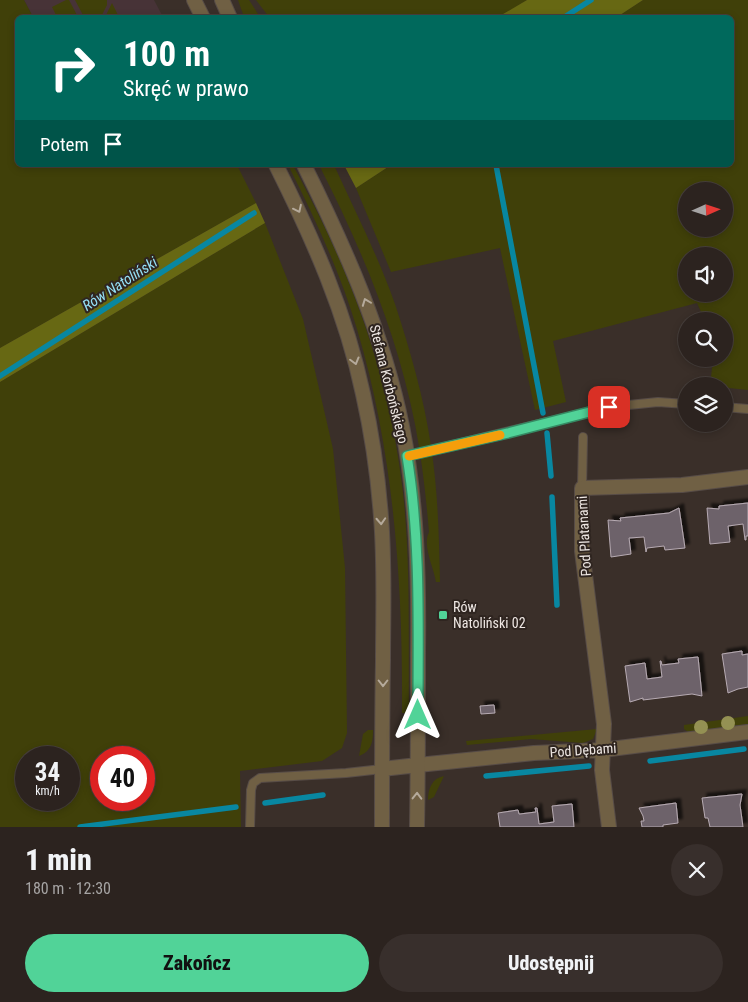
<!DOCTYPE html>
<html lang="pl">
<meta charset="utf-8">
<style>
:root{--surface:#2c231f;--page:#382f2c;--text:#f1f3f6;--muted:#a6a4a4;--line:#48403d;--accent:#51d398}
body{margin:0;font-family:"Roboto Condensed",sans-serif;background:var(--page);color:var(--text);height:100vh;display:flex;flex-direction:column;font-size:19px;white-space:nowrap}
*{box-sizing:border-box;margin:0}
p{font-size:16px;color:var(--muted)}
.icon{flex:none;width:28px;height:28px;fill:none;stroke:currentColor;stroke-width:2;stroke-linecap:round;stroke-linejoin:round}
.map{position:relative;height:827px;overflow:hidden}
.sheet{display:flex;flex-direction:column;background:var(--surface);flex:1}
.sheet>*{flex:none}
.banner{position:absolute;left:15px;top:15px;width:719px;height:152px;border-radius:8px;box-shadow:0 2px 8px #0003,0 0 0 1px var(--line);background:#00695c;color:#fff;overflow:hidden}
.needle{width:32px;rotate:87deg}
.buttons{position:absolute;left:678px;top:182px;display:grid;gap:10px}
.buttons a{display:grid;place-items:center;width:55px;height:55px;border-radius:50%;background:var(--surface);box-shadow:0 2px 8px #0003,0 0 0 1px var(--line);font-size:25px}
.speed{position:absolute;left:15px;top:746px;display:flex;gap:10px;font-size:25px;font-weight:700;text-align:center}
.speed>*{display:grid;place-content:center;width:65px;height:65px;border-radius:50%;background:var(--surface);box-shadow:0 2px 8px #0003,0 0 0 1px var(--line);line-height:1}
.speed small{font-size:12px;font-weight:400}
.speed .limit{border:8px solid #d22;background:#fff;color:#111}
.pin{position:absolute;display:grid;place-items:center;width:42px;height:42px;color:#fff;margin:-21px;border-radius:10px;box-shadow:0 2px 8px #0006}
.me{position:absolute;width:55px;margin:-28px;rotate:0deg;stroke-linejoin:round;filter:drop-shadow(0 0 4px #0008)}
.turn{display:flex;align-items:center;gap:18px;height:105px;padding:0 25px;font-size:22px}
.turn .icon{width:65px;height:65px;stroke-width:2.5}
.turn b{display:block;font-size:35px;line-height:42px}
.then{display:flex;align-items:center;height:48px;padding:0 25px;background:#0003;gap:10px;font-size:19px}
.round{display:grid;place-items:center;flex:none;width:52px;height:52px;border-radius:26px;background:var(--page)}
.overview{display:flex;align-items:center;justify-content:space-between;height:85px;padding:0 25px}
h1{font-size:30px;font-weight:800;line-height:38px}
.cta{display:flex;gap:10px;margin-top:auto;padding:10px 25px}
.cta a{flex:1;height:58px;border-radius:30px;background:var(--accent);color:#111;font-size:20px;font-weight:800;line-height:58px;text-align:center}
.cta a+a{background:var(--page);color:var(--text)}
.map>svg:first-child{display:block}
.education{fill:#473337}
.green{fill:#404009;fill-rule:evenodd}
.forest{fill:#676813}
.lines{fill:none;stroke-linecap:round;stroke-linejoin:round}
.stream{stroke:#0887a1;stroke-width:5.5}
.building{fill:#6d626a;stroke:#b7abb3;filter:url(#shadow)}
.service-casing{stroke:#574c47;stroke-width:10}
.minor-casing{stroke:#574c47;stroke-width:16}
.tertiary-casing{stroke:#574c47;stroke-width:16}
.service{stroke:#706044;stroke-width:8}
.minor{stroke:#706044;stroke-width:14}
.tertiary{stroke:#706044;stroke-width:14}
.tree{fill:#949153}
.oneway{stroke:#b5aa9b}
.route-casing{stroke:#358963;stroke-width:12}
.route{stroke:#51d398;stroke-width:9}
.slow{stroke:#f59e0b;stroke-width:9}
.poi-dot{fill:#51d398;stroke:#2f2520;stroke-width:2}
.labels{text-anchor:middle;stroke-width:4;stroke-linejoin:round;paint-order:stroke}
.street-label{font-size:14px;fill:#eee7e3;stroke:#2f2520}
.poi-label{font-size:14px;fill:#eee7e3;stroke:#2f2520;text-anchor:start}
.water-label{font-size:15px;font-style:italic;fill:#96e0f6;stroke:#2f2520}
</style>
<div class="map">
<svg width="748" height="827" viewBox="0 0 748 827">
<defs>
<filter id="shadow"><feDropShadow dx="4.5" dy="-4.5" stdDeviation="1" flood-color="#0009"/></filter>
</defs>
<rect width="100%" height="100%" fill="#3a2f29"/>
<!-- education -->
<path class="education" d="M 24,0 L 154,0 L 163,17 L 33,17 Z"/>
<!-- green -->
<path class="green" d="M 0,0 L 24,0 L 33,17 L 18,18 L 18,165 L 237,165 L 256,203 L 0,348 Z
M 66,0 L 69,0 L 78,17 L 57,17 L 52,7 Z
M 75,0 L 107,0 L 107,5 L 101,17 L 84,17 Z
M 238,0 L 249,0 L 260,17 L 244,17 Z
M 256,0 L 527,0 L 498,18 L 269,17 Z
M 643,0 L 748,0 L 748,390 L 710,386 L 713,359 L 724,359 L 724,321 L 705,321 L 697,303 L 553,341 L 566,402 L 535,410 L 500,248 L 391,272 L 356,188 L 391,165 L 731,165 L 731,18 L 617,17 ZM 686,191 L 724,191 L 724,229 L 686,229 ZM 686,256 L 724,256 L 724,294 L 686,294 Z
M 112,3 L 119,17 L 105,17 Z
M 288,165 L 293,165 C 312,202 332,239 347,278 C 375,346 395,420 403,493 C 411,566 408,640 409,713 L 402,713 C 403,584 394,453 357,329 C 340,272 315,218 288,165 Z
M 319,165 L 334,165 C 355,211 378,256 395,304 C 410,350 424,398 431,446 C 438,491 439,537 440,582 L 436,582 C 434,568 422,546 429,532 C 426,496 422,460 415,424 C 397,333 361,247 319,165 Z
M 265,223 L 303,319 L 333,449 L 345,568 L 347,733 L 342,748 L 322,761 L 240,771 L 241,827 L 0,827 L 0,382 ZM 26,758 L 69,758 L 69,800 L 26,800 ZM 101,758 L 144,758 L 144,800 L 101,800 Z
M 748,716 L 748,724 L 688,732 L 684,729 L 684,725 Z
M 597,729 L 593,739 L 583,743 L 531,739 L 467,745 L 466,741 Z
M 368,730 L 373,730 C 373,741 372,751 359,756 L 363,734 Z
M 444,776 L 434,797 L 428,800 C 428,789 432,778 444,776 Z"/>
<!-- forest -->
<path class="forest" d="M 527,0 L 643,0 L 617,17 L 498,17 Z
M 344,165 L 391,165 L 356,188 Z
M 256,203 L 265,223 L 0,382 L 0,348 Z"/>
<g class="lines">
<!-- stream -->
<path class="stream" d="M 563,18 L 591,0
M 496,165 L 543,413
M 0,376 L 254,213
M 547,433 L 551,476
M 552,497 L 557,605
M 650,761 L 744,749
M 486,776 L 589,766
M 265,803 L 323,795
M 80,827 L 236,807"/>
</g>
<!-- building -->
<path class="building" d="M 748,503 L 748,536 L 746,536 L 746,540 L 745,540 L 743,524 L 728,526 L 730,542 L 710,544 L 707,508 L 719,509 L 719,506 Z
M 679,508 L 685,548 L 665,550 L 664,546 L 647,548 L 646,552 L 644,537 L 629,538 L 631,554 L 611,557 L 608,520 L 621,521 L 620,518 L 669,513 Z
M 742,651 L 742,655 L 748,654 L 748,687 L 738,689 L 728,693 L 722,654 Z
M 698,657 L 702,696 L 692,694 L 643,700 L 643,698 L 630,702 L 625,666 L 645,663 L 647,679 L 662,677 L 660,661 L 661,661 L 662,665 L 679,663 L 678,659 Z
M 494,705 L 495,713 L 481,714 L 480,706 Z
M 742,794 L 740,805 L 743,827 L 710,827 L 708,818 L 705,818 L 702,798 Z
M 676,803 L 678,823 L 663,825 L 663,827 L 642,827 L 641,821 L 644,821 L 643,816 L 639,808 Z
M 572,804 L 574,827 L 500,827 L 498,813 L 518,810 L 519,814 L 520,814 L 536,812 L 535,808 L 537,808 L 539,824 L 554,822 L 552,806 Z"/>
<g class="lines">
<defs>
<path id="service" d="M 724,407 L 748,409
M 407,456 L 609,407 L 658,402 L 686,404
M 582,488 L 583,437
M 250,827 L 251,790 L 253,783 L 260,778 L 346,773 L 382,769"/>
<path id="minor" d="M 418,765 L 534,753 L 602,750 L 748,732
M 609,827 L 602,770 L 604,724 L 582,551 L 582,488 L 682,485 L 748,477"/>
<path id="tertiary" d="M 194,0 L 203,18
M 222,0 L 230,18
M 276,165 C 313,239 346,313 363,394 C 372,434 378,476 381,517 C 385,565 383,613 383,661 C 382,716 382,772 382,827
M 304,165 C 346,250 383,333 402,426 C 417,501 419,577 418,653 C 418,711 418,769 417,827
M 382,769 L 418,765"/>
</defs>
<!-- service casing -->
<use href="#service" class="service-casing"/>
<!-- minor casing -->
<use href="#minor" class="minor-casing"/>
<!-- tertiary casing -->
<use href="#tertiary" class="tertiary-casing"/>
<!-- service -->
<use href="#service" class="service"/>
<!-- minor -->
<use href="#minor" class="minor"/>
<!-- tertiary -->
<use href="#tertiary" class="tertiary"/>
</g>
<!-- trees -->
<g class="tree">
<circle cx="728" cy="723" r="7"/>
<circle cx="701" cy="727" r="7"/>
</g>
<!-- one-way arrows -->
<defs><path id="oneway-chevron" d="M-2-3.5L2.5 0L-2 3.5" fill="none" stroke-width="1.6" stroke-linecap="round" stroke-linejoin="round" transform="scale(1.25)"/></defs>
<g class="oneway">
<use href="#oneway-chevron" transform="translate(298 209) rotate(64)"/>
<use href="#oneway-chevron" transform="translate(366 302) rotate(-111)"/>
<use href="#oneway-chevron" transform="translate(355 361) rotate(75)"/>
<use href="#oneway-chevron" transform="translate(381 521) rotate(87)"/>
<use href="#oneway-chevron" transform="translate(383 683) rotate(90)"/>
<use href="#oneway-chevron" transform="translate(417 796) rotate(-89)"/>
</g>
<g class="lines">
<defs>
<path id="route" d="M 418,715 C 418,628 421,542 407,456 L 508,433 L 609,407"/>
</defs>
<!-- route casing -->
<use href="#route" class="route-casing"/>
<!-- route -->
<use href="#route" class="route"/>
<!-- slow -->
<path class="slow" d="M 409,456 L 500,435"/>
</g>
<!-- markers -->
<rect class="poi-dot" x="438" y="610" width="10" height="10" rx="2.5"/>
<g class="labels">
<!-- street labels -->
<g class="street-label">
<text transform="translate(389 384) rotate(76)" y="5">Stefana Korbońskiego</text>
<text transform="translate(584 536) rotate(-93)" y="5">Pod Platanami</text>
<text transform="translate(583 750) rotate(-4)" y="5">Pod Dębami</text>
</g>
<!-- poi labels -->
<g class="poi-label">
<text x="453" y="612">Rów<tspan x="453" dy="16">Natoliński 02</tspan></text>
</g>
<!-- water labels -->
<g class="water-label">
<text transform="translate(120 284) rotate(-33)" y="5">Rów Natoliński</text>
</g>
</g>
</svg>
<div class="buttons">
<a><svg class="needle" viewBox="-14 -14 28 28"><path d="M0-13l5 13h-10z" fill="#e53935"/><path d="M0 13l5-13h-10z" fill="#a6a4a4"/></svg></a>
<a><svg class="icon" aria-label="sound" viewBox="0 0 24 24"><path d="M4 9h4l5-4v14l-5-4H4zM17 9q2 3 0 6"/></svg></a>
<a><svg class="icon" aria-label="search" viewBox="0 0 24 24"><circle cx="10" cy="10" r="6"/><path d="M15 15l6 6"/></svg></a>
<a><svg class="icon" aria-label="layers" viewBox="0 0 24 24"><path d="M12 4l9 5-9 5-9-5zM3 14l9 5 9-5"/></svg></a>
</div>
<div class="speed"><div>34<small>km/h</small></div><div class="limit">40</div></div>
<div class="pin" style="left:609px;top:407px;background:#d93025"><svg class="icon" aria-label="arrive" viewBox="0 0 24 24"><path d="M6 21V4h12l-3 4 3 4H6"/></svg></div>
<svg class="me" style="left:418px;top:715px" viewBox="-20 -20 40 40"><path d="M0-17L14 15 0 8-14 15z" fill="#51d398" stroke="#fff" stroke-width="4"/></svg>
<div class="banner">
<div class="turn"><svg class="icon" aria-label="right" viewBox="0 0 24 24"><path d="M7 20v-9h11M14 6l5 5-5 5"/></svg><div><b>100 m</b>Skręć w prawo</div></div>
<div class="then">Potem<svg class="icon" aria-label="arrive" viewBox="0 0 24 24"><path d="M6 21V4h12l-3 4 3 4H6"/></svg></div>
</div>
</div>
<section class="sheet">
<div class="overview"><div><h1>1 min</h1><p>180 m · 12:30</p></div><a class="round"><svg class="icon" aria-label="close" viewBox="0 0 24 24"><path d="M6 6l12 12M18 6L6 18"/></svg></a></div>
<div class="cta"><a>Zakończ</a><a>Udostępnij</a></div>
</section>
